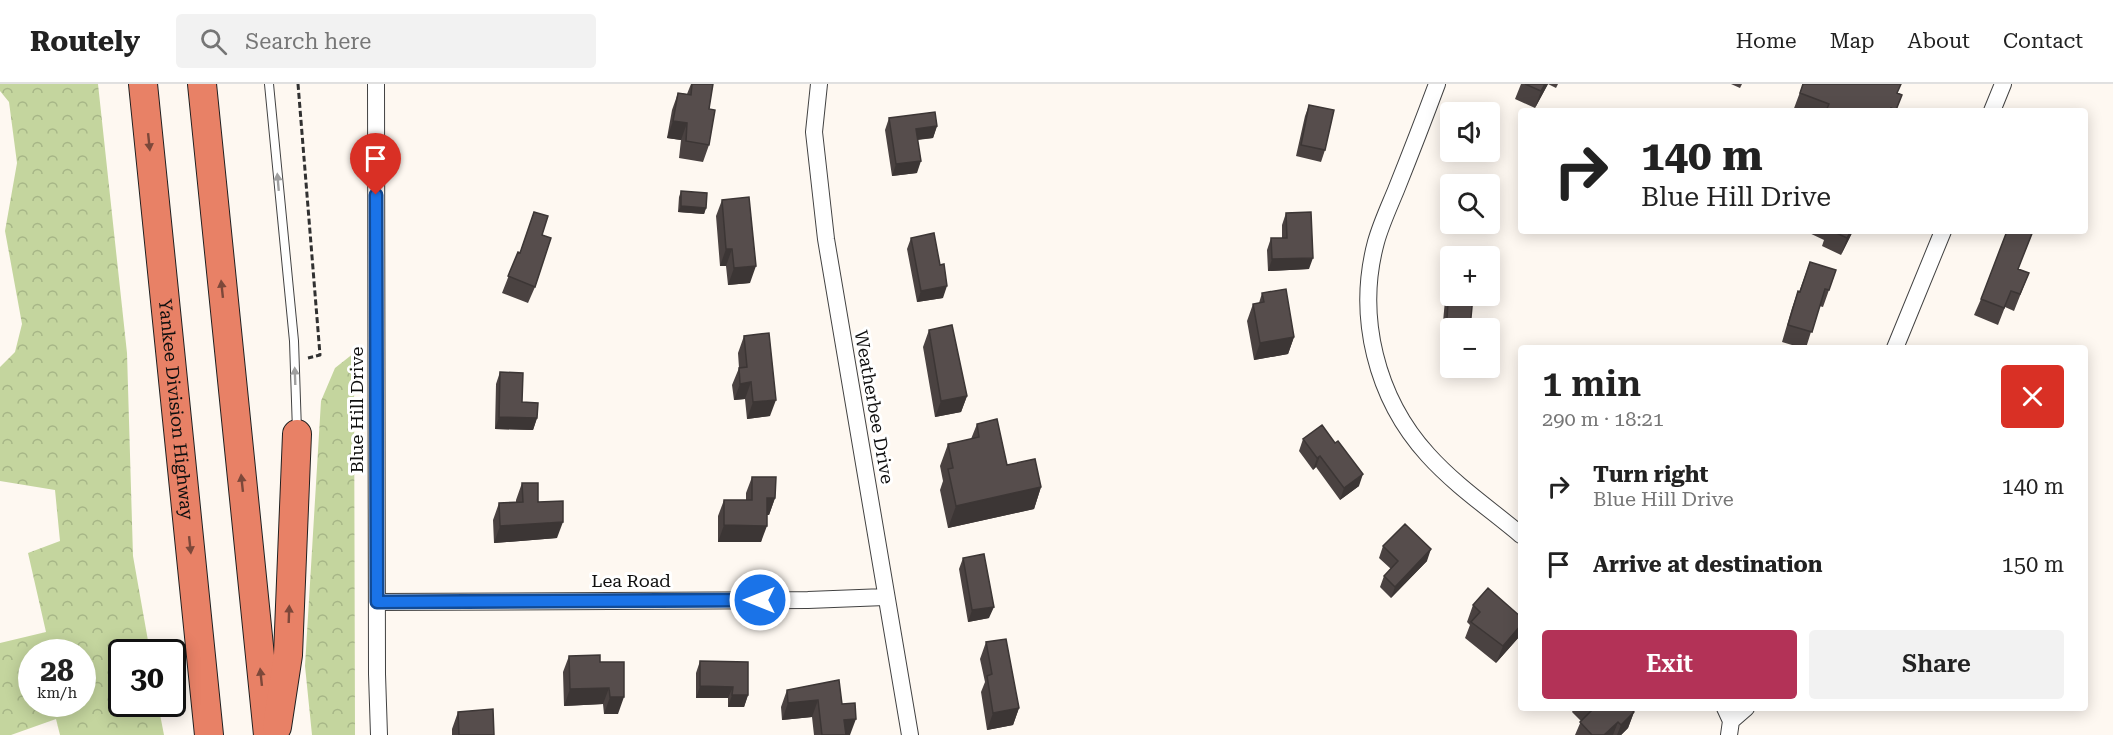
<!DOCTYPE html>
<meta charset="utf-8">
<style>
:root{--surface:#fff;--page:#f2f2f2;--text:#222;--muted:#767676;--line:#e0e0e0;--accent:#b33257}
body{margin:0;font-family:"Roboto Serif",serif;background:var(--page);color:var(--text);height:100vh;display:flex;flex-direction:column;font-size:22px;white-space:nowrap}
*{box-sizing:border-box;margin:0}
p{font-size:20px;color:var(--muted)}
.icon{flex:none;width:33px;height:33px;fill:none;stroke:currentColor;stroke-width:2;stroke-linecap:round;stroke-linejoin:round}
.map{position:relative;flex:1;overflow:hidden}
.sheet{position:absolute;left:1518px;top:261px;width:570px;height:366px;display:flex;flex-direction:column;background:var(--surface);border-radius:6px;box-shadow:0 3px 15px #0003}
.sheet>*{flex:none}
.top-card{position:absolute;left:1518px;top:24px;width:570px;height:126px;border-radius:6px;box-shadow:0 3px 15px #0003;background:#fff;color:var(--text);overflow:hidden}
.buttons{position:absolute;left:1440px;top:18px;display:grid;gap:12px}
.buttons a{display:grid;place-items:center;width:60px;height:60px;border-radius:6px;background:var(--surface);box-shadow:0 3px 15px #0003;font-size:30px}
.speed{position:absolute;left:18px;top:555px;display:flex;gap:12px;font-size:30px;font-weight:700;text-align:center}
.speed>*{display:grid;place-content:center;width:78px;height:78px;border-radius:50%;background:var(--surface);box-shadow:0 3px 15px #0003;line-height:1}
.speed small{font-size:15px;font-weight:400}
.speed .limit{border:3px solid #111;border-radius:9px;background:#fff;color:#111}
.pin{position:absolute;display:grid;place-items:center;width:51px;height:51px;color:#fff;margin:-62px -26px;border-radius:50% 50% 50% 0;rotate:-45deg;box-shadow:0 0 6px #0007}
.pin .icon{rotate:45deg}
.me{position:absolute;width:66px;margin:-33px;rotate:270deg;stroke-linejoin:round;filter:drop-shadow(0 0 4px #0008)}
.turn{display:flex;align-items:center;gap:21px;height:126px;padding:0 24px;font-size:27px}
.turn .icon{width:78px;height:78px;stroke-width:2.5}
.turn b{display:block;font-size:42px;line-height:51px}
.round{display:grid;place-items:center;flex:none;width:63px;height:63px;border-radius:6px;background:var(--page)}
.head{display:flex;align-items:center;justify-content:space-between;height:102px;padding:0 24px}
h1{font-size:36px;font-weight:600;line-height:45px}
.button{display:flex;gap:12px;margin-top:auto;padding:12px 24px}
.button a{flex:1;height:69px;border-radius:6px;background:var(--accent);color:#fff;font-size:24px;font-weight:600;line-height:69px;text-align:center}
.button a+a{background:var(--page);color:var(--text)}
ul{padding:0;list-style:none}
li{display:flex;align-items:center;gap:18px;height:78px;padding:0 24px}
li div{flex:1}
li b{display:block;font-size:22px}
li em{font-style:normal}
header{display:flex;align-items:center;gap:36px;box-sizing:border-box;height:84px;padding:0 30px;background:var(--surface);border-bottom:2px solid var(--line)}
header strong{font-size:28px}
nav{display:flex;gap:33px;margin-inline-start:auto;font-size:21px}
.search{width:420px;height:54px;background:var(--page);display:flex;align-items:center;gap:15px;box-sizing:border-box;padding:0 21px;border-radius:6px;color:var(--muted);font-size:22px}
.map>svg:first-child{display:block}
.forest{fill:url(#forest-crowns);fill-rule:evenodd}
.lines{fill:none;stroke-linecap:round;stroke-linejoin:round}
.service-casing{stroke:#424242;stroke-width:10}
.minor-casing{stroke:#424242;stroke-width:18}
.motorway-casing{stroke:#202020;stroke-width:30}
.path{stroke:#313131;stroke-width:3;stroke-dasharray:6 3;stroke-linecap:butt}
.service{stroke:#fff;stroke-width:8}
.minor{stroke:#fff;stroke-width:16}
.motorway{stroke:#e88166;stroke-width:28}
.wall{fill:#4a4241}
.shaded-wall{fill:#3c3635}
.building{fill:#564d4c;stroke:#3c3635;stroke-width:1.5}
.oneway{fill:#7c483a}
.oneway2{fill:#9f9f9f}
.route-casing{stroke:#114b97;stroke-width:15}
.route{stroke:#1a73e8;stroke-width:10}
.labels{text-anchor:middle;stroke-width:6;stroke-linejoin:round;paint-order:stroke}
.street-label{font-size:18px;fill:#0f0f0f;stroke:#fff}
</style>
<header>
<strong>Routely</strong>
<div class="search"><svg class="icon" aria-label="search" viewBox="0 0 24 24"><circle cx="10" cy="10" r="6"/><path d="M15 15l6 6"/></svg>Search here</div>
<nav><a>Home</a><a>Map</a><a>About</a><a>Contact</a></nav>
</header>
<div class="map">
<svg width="2113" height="651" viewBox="0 0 2113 651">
<defs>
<pattern id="forest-crowns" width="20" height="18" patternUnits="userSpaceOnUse" patternTransform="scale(1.5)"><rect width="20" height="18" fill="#c4d59e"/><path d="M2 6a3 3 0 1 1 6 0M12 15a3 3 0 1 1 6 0" fill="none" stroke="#a7b687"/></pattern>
</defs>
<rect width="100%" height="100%" fill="#fef8f1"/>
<!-- forest -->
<path class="forest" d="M 0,0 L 98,0 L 127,269 L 133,472 L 150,568 L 122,568 L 122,620 L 158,620 L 164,651 L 60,651 L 56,635 L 11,651 L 0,651 L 0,559 L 46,548 L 28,469 L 60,457 L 55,406 L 0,397 L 0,283 L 15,268 L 22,240 L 5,147 L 17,79 L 9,18 L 0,7 ZM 32,568 L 82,568 L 82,620 L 32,620 Z
M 354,269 L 355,651 L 312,651 L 305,582 L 321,317 L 335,284 Z"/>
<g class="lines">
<defs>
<path id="service" d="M 269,0 L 294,257 L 297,347"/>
<path id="minor" d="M 376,0 L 377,590 L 379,651
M 819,0 L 814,48 L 826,155 L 910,651
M 1437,0 C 1424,35 1410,71 1396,106 C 1389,123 1381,140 1376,158 C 1356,232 1376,314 1428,371 C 1455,401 1490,425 1521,451
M 1992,27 L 2003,0
M 1895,264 L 1943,147
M 377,518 L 808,516 L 885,513
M 1725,624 L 1731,637 L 1729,651
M 1731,637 L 1746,624"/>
<g id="motorway">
<path id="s1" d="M 143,0 L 209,651"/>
<path d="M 202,0 L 268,651"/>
<path d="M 277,643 L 288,571 L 297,350"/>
</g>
</defs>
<!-- service casing -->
<use href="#service" class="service-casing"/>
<!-- minor casing -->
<use href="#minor" class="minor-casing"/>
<!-- motorway casing -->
<use href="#motorway" class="motorway-casing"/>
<!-- path -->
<path class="path" d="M 298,0 L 320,271 L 308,274"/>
<!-- service -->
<use href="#service" class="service"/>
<!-- minor -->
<use href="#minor" class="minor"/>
<!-- motorway -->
<use href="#motorway" class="motorway"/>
</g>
<!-- wall -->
<path class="wall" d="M 691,0 L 713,0 L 709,25 L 709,61 L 703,78 L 679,74 L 681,56 L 667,54 L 672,26 L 678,9 L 687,10 Z
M 1521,0 L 1558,0 L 1556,4 L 1548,0 L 1535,24 L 1515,15 Z
M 1731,0 L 1742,0 L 1740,4 Z
M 1803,0 L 1898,10 L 1896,27 L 1793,27 Z
M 1309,21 L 1325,66 L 1321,78 L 1296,72 L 1305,32 Z
M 889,34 L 937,42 L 933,54 L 918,56 L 917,89 L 892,92 L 885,46 Z
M 681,107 L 706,124 L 704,130 L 678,128 L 679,113 Z
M 722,116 L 750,199 L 728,201 L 726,182 L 720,182 L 716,132 Z
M 534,128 L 542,151 L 535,203 L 528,219 L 502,209 L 518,168 L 520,169 Z
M 1286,129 L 1309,185 L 1268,187 L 1267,166 L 1271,154 L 1282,154 L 1282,141 Z
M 1805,147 L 1853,147 L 1841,171 L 1822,162 L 1824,156 Z
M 911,154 L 943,214 L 917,218 L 907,165 Z
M 1810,178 L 1829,206 L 1823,223 L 1819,222 L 1806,264 L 1802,264 L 1782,258 L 1792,224 L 1798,207 L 1799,208 Z
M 2019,185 L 2029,189 L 2014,227 L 2005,223 L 1998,241 L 1974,231 L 1981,215 Z
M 1449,205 L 1450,244 L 1450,261 L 1441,260 L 1445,216 Z
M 1262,209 L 1294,253 L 1288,270 L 1254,276 L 1247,237 L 1253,220 L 1259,219 Z
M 929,246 L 967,312 L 961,328 L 935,333 L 923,263 Z
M 744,252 L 770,332 L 747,335 L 745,315 L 734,316 L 732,301 L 739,284 L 738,269 Z
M 500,288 L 522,318 L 537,334 L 533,346 L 495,345 L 496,300 Z
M 977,340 L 1007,381 L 1041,403 L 1034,425 L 948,444 L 940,406 L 943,397 L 940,382 L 948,360 L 971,355 Z
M 1303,355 L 1359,402 L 1340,416 L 1316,383 L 1313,386 L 1299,367 Z
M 752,393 L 775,414 L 769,431 L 767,431 L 761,458 L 718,458 L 718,432 L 724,416 L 746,416 L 746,409 Z
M 522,399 L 538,418 L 557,454 L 494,459 L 493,436 L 499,419 L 516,419 L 516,416 Z
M 1383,462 L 1427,477 L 1391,514 L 1380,503 L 1384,492 L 1391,485 L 1379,474 Z
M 963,474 L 989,534 L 968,538 L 959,485 Z
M 1473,521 L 1521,533 L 1521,548 L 1519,553 L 1496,579 L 1465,554 L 1470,541 L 1467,538 Z
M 986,558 L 1019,624 L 1013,641 L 987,646 L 981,608 L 985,598 L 980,575 Z
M 569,572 L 600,578 L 618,630 L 604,630 L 603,620 L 564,622 L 563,588 Z
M 700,577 L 748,611 L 744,623 L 728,623 L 728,614 L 696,614 L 696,589 Z
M 787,606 L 842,620 L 850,651 L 814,651 L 812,633 L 782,636 L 781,623 Z
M 1574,624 L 1631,624 L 1634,628 L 1628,644 L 1621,651 L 1575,651 L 1581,637 L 1572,628 Z
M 458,628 L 494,651 L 452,651 L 452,645 Z"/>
<!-- shaded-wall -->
<path class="shaded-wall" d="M 1545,0 L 1548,0 L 1535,24 L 1541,7 Z
M 673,37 L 687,39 L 681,56 L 667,54 Z
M 937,42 L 933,54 L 912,56 L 916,45 Z
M 921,77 L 917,89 L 892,92 L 896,80 Z
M 681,122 L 706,124 L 704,130 L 678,128 Z
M 1851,147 L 1853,147 L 1841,171 L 1847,154 Z
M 726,165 L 732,165 L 726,182 L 720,182 Z
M 1313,174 L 1309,185 L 1268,187 L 1272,175 Z
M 756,182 L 750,199 L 728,201 L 734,184 Z
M 947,202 L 943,214 L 917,218 L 921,207 Z
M 1446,248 L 1450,249 L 1450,261 L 1441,260 Z
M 1294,253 L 1288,270 L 1254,276 L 1260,259 Z
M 751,298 L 745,315 L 734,316 L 740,300 Z
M 967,312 L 961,328 L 935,333 L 941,317 Z
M 776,316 L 770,332 L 747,335 L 753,318 Z
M 499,333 L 537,334 L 533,346 L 495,345 Z
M 1320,372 L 1316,383 L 1313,386 L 1317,374 Z
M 1363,390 L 1359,402 L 1340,416 L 1344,404 Z
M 1041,403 L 1034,425 L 948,444 L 956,422 Z
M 767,414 L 775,414 L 769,431 L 761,431 Z
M 563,438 L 557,454 L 494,459 L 500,442 Z
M 724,441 L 767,442 L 761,458 L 718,458 Z
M 1431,465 L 1427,477 L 1391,514 L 1395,503 Z
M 994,523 L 989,534 L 968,538 L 972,526 Z
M 1521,541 L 1521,548 L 1519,553 L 1496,579 L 1503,562 Z
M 700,602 L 733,603 L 728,614 L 696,614 Z
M 609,604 L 603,620 L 564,622 L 570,605 Z
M 732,611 L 748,611 L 744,623 L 728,623 Z
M 610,613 L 624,613 L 618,630 L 604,630 Z
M 818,616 L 812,633 L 782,636 L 788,619 Z
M 1019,624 L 1013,641 L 987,646 L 993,629 Z
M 1634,628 L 1628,644 L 1621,651 L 1617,651 L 1621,641 Z
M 856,635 L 850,651 L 839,651 L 844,636 Z
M 1618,638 L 1613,651 L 1604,651 Z"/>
<!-- building -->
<path class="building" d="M 692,0 L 713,0 L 709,25 L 715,26 L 709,61 L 686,57 L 687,39 L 673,37 L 678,9 L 691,11 Z
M 1525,0 L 1545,0 L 1541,7 Z
M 1803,0 L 1901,0 L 1897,9 L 1902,11 L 1896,26 L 1891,24 L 1890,27 L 1826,27 L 1829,20 L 1800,9 Z
M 1309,21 L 1334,26 L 1325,66 L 1301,61 Z
M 935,28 L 937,42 L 916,45 L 921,77 L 896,80 L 889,34 Z
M 681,107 L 707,109 L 706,124 L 681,122 Z
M 749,113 L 756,182 L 734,184 L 732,165 L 726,165 L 722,116 Z
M 534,128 L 548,132 L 542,151 L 551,154 L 535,203 L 508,192 L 518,168 L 520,169 Z
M 1311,128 L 1313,174 L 1272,175 L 1271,154 L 1287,154 L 1286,129 Z
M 1832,147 L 1851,147 L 1847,154 Z
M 2007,147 L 2033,147 L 2018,185 L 2029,189 L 2020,210 L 2011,207 L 2004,224 L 1981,215 Z
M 934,149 L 940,181 L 944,180 L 947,202 L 921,207 L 911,154 Z
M 1810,178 L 1836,186 L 1829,206 L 1825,205 L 1812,248 L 1788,241 L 1798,207 L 1800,208 Z
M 1286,205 L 1294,253 L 1260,259 L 1253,220 L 1264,218 L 1262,209 Z
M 1449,205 L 1450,205 L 1450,212 L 1473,212 L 1470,244 L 1450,244 L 1450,249 L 1446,248 Z
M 952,241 L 967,312 L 941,317 L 929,246 Z
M 769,249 L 776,316 L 753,318 L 751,298 L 740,300 L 739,284 L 747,283 L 744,252 Z
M 500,288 L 523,289 L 522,318 L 538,319 L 537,334 L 499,333 Z
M 997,335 L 1007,381 L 1035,375 L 1041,403 L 956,422 L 948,385 L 953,384 L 948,360 L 979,353 L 977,340 Z
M 1322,341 L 1335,359 L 1338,357 L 1363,390 L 1344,404 L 1320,372 L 1317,374 L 1303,355 Z
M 752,393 L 776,393 L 775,414 L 767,414 L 767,442 L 724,441 L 724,416 L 752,416 Z
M 522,399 L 538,399 L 538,418 L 563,417 L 563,438 L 500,442 L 499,419 L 523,418 Z
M 1405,440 L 1431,465 L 1395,503 L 1384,492 L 1398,477 L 1383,462 Z
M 984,470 L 994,523 L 972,526 L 963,474 Z
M 1488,504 L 1521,533 L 1521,541 L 1503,562 L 1471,538 L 1480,528 L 1473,521 Z
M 1006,555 L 1019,624 L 993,629 L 987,592 L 992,590 L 986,558 Z
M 600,571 L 600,578 L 624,578 L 624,613 L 610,613 L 609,604 L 570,605 L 569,572 Z
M 700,577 L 748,578 L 748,611 L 732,611 L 733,603 L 700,602 Z
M 839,596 L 842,620 L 855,619 L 856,635 L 844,636 L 846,651 L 822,651 L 818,616 L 788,619 L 787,606 Z
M 1591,624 L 1631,624 L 1634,628 L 1621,641 L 1618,638 L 1604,651 L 1592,651 L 1580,638 L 1592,626 Z
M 493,625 L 494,651 L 459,651 L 458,628 Z"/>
<!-- one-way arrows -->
<defs><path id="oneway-solid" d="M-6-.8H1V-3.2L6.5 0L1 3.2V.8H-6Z" transform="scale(1.5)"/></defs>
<g class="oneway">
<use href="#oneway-solid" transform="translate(149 58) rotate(84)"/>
<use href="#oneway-solid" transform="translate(222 205) rotate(-96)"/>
<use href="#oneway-solid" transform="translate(242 399) rotate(-96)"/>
<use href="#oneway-solid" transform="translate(190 461) rotate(84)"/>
<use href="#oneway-solid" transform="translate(289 530) rotate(-88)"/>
<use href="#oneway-solid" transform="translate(261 593) rotate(-96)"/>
</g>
<g class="oneway2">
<use href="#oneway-solid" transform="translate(278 98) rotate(-95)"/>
<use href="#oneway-solid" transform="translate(295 292) rotate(-92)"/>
</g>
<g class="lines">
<defs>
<path id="route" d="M 376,111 L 377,518 L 760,516"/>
</defs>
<!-- route casing -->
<use href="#route" class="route-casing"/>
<!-- route -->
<use href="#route" class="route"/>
</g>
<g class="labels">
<!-- street labels -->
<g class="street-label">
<text transform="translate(874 323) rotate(80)" y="6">Weatherbee Drive</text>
<text dy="6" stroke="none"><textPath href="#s1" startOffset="327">Yankee Division Highway</textPath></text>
<text transform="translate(357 326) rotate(-90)" y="6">Blue Hill Drive</text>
<text x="631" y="503">Lea Road</text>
</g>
</g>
</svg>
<div class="buttons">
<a><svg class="icon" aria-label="sound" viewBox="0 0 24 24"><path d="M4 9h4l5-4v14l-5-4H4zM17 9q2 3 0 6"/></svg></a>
<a><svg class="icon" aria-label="search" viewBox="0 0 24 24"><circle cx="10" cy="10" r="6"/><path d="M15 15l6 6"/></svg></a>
<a>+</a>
<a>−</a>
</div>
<div class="speed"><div>28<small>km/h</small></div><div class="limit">30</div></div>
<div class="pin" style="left:376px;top:111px;background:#d93025"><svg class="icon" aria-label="arrive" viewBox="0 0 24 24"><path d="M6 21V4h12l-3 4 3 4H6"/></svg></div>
<svg class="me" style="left:760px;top:516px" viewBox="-20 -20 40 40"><circle r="17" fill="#1a73e8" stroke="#fff" stroke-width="3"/><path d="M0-11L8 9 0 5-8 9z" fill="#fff"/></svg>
<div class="top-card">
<div class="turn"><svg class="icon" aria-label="right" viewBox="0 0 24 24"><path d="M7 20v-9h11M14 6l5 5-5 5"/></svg><div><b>140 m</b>Blue Hill Drive</div></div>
</div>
<section class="sheet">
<div class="head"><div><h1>1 min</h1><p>290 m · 18:21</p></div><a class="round" style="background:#d93025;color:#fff"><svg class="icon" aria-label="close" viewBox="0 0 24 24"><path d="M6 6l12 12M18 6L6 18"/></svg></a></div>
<ul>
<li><svg class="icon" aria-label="right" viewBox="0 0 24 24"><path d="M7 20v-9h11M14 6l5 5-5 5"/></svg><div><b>Turn right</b><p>Blue Hill Drive</p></div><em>140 m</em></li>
<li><svg class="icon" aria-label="arrive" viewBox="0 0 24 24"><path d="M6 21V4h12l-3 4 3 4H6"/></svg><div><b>Arrive at destination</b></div><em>150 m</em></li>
</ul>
<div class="button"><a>Exit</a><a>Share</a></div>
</section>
</div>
